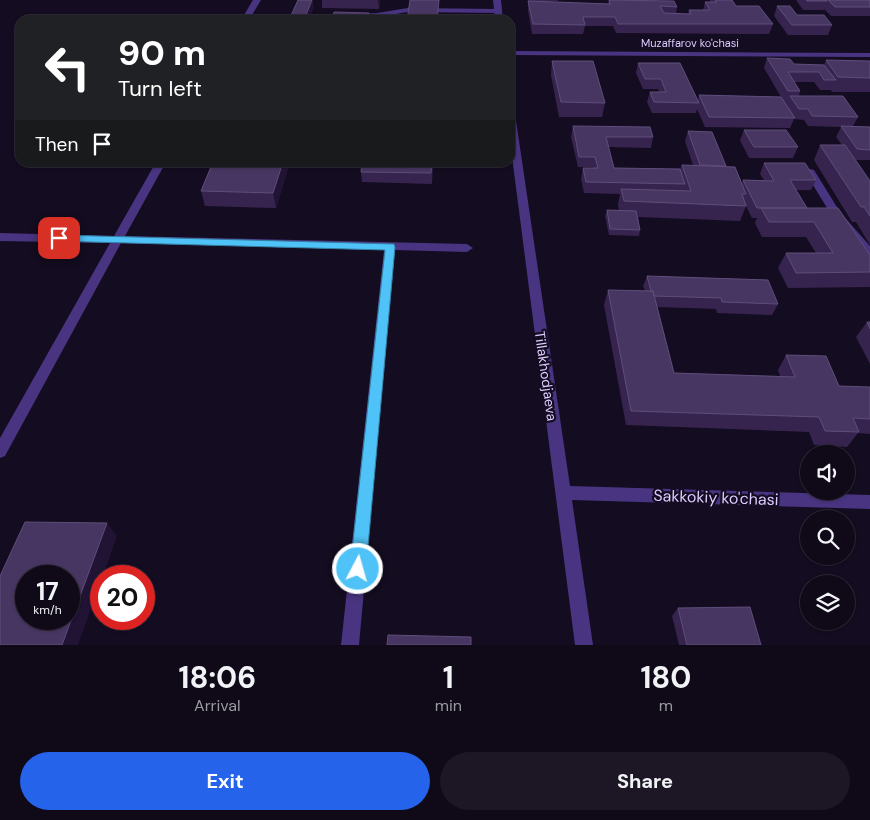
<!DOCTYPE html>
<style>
:root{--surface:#0f0918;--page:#1d1725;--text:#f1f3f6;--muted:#9b9aa2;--line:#2f2a37;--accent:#2563eb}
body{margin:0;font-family:"DM Sans",sans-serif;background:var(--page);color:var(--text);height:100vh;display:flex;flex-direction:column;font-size:19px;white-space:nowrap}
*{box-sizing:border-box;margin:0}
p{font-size:16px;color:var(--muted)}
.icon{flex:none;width:28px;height:28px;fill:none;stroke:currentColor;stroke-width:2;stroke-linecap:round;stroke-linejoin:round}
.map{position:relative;height:645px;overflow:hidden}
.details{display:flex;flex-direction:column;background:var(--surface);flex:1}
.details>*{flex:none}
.banner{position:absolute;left:15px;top:15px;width:500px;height:152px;border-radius:15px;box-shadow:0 1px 4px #0004,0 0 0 1px var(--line);background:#202124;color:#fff;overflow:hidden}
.controls{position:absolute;left:800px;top:445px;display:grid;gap:10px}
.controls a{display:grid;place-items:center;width:55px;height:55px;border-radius:50%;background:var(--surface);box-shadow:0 1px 4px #0004,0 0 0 1px var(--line);font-size:25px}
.speed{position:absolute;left:15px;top:565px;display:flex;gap:10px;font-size:25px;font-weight:700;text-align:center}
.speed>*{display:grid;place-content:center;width:65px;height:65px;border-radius:50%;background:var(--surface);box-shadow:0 1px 4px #0004,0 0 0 1px var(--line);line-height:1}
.speed small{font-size:12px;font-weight:400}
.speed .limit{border:8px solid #d22;background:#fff;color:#111}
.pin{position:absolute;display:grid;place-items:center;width:42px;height:42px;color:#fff;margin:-21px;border-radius:10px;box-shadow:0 2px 8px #0006}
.me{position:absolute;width:55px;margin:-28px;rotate:6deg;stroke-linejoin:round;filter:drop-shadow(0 0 4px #0008)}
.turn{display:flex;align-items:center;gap:18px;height:105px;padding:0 20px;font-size:22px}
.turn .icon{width:65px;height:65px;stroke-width:2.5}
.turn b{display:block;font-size:35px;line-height:42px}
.then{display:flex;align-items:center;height:48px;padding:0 20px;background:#0003;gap:10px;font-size:19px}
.eta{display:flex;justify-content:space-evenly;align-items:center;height:85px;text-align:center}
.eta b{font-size:30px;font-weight:700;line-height:35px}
.action{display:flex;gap:10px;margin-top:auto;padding:10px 20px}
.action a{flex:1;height:58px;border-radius:30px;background:var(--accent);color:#fff;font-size:20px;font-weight:700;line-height:58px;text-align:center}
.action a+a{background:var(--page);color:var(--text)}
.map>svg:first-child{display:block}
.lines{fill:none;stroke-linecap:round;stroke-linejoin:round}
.lane{fill:#493481;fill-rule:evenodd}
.street{fill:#493481;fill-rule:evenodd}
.wall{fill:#36244f}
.shaded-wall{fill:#211334}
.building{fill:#483662;stroke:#5f4d7b;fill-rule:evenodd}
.route{fill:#4fc3f7;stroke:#337fa1}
.labels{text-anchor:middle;stroke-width:4.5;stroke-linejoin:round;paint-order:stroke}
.far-street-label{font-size:11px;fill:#ddcbff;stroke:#140c20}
.street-label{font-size:14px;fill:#ddcbff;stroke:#140c20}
.near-street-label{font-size:16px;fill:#ddcbff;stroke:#140c20}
</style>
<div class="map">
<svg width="870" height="645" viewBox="0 0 870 645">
<rect width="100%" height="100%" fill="#140c20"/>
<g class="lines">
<!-- lane -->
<path class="lane" d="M 253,0 L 261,0 L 249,20 L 241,20 Z
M 408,8 L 498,9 L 502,11 L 498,13 L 408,12 L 377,17 L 320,20 L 321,16 L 377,13 Z
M 156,162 L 166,162 L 125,236 L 467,244 L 473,248 L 467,252 L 395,250 L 359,645 L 341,645 L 384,250 L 121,243 L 5,456 L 0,458 L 0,438 L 110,243 L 0,241 L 0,233 L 114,236 Z
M 810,169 L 814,170 L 840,212 L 870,246 L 870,259 L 866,258 L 832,216 L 805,172 Z"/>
<!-- street -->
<path class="street" d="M 493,0 L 501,0 L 503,20 L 495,20 Z
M 510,51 L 870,53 L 870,57 L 510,55 Z
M 510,104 L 514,107 L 570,486 L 870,495 L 870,509 L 572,500 L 593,645 L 575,645 L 510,141 Z"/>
</g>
<!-- wall -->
<path class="wall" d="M 322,0 L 380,0 L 380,3 L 379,9 L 322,8 Z
M 528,0 L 558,0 L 558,1 L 535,1 L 608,4 L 609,0 L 677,7 L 676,14 L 688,14 L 689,10 L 703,10 L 705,2 L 710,2 L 710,0 L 732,0 L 736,6 L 773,24 L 769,34 L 616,33 L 613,26 L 585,26 L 583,34 L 532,34 L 528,10 Z
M 796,0 L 870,0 L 870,16 L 831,16 L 824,9 L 824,10 L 803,10 Z
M 777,6 L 797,15 L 832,25 L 828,35 L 788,35 L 774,16 Z
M 767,58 L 794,64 L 824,65 L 826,60 L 870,61 L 870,92 L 832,92 L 831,90 L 820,90 L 814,82 L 794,82 L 800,91 L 799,96 L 858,117 L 853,126 L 870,127 L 870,160 L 856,160 L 870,181 L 870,245 L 856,222 L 852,222 L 814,160 L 820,145 L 842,145 L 836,137 L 841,127 L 808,126 L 804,120 L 794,119 L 790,128 L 705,127 L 697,109 L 696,113 L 652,113 L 647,102 L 650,92 L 659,92 L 658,89 L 643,89 L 636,73 L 638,63 L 698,100 L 699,95 L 781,97 L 764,68 Z
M 552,61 L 605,103 L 602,117 L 559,117 L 551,75 Z
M 573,126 L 653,137 L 651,148 L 608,147 L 614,168 L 680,169 L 682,165 L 693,165 L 685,141 L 688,131 L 726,166 L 742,183 L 743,180 L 764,180 L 760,174 L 764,163 L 816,180 L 811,190 L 796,190 L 807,208 L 870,255 L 870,287 L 788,288 L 778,268 L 786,253 L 816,253 L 806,237 L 762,237 L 755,223 L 757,218 L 752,218 L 746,206 L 740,221 L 638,217 L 640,230 L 639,236 L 609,235 L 605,216 L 607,210 L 619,211 L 618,204 L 620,194 L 584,193 L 581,179 L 583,168 L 593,168 L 593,167 L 578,167 L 571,137 Z
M 744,130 L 798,147 L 793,158 L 749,158 L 740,140 Z
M 213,162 L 290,162 L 276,208 L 205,206 L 201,191 Z
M 362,162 L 433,162 L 432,184 L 362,182 L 361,172 Z
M 647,276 L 778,304 L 772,315 L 717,313 L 716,309 L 657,307 L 674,373 L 780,376 L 778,370 L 786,355 L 839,386 L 870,387 L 870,434 L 858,433 L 847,447 L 814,445 L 809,432 L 626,425 L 604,305 L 608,290 L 645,291 L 643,286 Z
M 867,322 L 870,322 L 870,364 L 856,337 Z
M 678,608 L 761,645 L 679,645 L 672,616 Z"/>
<!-- shaded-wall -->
<path class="shaded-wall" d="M 312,0 L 313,0 L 314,8 L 309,20 L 304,20 Z
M 378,0 L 380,0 L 379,9 Z
M 283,162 L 290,162 L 276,208 L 273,193 Z
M 107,523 L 117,536 L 103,576 L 101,576 L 101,581 L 78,645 L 62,645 Z"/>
<!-- building -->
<path class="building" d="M 298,0 L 312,0 L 304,20 L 289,20 Z
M 410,0 L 439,0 L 437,20 L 407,20 Z
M 609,0 L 674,1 L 677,7 L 660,6 L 664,13 L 691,14 L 689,10 L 710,10 L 705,2 L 717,2 L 715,0 L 732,0 L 736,6 L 759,6 L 773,24 L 618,24 L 615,17 L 583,17 L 585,25 L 533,24 L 528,1 L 610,4 Z
M 806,0 L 827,0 L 827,1 L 807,1 Z
M 828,0 L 870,0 L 870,7 L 835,7 Z
M 777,6 L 790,6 L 797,15 L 824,15 L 832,25 L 792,25 Z
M 334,12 L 369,13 L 367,19 L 401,20 L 332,20 Z
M 767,58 L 790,59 L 794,64 L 824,65 L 836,80 L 824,80 L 819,72 L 788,72 L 800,91 L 788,91 Z
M 826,60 L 870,61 L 870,78 L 838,77 Z
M 552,61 L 593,61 L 605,103 L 561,102 Z
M 638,63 L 680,63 L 699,103 L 654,102 L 650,92 L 666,92 L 661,79 L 645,79 Z
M 699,95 L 781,97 L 795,118 L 709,117 Z
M 790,96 L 843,96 L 858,117 L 812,116 L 808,109 L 799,109 Z
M 573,126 L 650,127 L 653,137 L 606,137 L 614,168 L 680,169 L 685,184 L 586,182 L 583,168 L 598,168 L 595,157 L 579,157 Z
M 841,126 L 870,127 L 870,150 L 857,149 Z
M 744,130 L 786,130 L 798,147 L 754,147 Z
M 688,131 L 712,132 L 726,166 L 700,165 Z
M 820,145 L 845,145 L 870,181 L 870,216 L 864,207 L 861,207 Z
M 213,162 L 283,162 L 273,193 L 201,191 Z
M 362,162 L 432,162 L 431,173 L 361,172 Z
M 764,163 L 805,163 L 816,180 L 790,180 L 807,208 L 757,208 L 743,180 L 774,181 Z
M 682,165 L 735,167 L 746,194 L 742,194 L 746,206 L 624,201 L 621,189 L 691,191 Z
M 761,208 L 838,208 L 870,255 L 870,272 L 796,273 L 786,253 L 833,253 L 814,222 L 769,222 Z
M 607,210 L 636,211 L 640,230 L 610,229 Z
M 647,276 L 768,280 L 778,304 L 722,302 L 721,298 L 654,296 L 653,291 L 651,291 Z
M 608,290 L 653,291 L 674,373 L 795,377 L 786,355 L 826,356 L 839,386 L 870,387 L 870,419 L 853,418 L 859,432 L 825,431 L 819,417 L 631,411 Z
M 867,322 L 870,322 L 870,329 Z
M 25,522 L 107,523 L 62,645 L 0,645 L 0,576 ZM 26,576 L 69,576 L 69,619 L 26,619 Z
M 750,607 L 761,645 L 687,645 L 678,608 Z
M 388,635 L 471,637 L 471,645 L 387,645 Z"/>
<!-- route -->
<path class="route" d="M 59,235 L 394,244 L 395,247 L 366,569 L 363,574 L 358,577 L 353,574 L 350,569 L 385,250 L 55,241 L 55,236 Z"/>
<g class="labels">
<!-- far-street labels -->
<g class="far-street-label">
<text x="690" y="47">Muzaffarov ko'chasi</text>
</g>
<!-- street labels -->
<g class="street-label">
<text transform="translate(546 376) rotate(82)" y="5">Tillakhodjaeva</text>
</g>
<!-- near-street labels -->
<g class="near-street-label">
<text transform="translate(716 497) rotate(2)" y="6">Sakkokiy ko'chasi</text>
</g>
</g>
</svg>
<div class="controls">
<a><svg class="icon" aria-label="sound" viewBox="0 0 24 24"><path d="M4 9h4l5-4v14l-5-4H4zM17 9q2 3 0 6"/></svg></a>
<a><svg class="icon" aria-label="search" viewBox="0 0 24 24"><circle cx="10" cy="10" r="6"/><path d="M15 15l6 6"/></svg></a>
<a><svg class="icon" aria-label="layers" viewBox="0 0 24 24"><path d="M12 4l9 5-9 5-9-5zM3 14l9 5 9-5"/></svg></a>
</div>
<div class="speed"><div>17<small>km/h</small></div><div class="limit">20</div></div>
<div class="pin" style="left:59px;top:238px;background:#d93025"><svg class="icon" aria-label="arrive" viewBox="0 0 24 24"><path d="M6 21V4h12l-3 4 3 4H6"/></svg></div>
<svg class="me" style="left:358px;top:569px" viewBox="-20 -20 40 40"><circle r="17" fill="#4fc3f7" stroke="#fff" stroke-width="3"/><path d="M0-11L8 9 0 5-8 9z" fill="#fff"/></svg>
<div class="banner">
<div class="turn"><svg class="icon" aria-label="left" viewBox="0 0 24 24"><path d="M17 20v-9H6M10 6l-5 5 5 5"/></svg><div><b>90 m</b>Turn left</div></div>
<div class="then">Then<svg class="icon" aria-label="arrive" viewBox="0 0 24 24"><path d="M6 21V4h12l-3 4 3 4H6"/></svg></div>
</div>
</div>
<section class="details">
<div class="eta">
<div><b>18:06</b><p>Arrival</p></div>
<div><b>1</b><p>min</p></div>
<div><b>180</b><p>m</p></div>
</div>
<div class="action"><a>Exit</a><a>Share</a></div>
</section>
